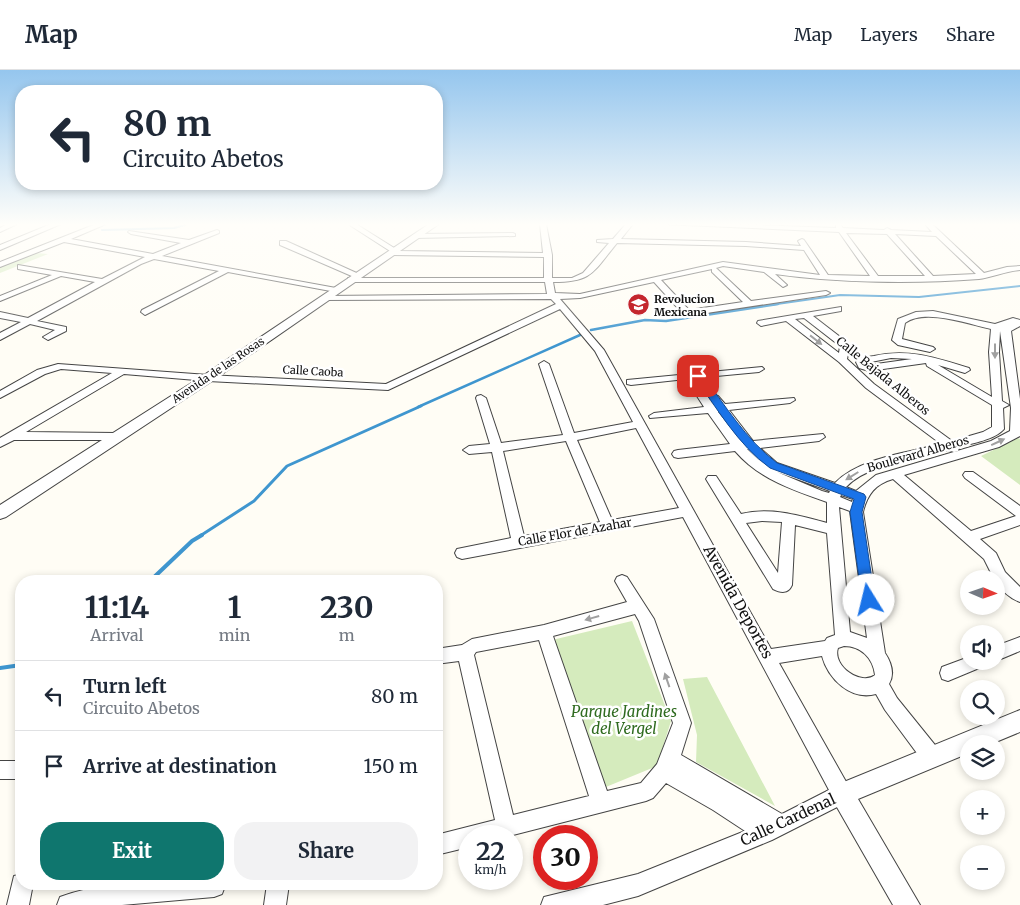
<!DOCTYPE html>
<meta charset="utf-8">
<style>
:root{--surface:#fff;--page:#f2f2f3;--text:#1f2937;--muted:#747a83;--line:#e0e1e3;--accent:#0f766e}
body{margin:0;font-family:Merriweather,serif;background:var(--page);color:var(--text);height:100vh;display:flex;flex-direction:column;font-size:19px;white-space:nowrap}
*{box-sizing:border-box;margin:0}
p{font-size:16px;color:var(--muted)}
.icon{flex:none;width:28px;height:28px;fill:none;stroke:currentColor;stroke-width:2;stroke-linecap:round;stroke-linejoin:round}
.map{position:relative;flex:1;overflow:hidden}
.side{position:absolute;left:15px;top:505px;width:428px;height:315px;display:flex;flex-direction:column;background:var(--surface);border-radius:20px;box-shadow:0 2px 8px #0003}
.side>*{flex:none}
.top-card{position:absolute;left:15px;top:15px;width:428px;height:105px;border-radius:20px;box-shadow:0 2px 8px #0003;background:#fff;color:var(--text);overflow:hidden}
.needle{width:32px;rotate:92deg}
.tools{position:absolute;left:960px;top:500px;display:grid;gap:10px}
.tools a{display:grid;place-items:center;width:45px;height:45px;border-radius:50%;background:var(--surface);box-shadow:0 2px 8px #0003;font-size:25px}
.speed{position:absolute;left:458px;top:755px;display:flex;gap:10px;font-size:25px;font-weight:700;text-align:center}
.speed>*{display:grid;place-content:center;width:65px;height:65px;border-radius:50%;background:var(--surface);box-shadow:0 2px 8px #0003;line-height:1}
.speed small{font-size:12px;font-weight:400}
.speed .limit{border:8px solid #d22;background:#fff;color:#111}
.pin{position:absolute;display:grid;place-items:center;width:42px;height:42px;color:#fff;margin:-21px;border-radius:10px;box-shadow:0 2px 8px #0006}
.me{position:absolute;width:55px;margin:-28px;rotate:351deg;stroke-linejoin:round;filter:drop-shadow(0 0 4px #0008)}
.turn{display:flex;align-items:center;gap:18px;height:105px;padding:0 25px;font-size:22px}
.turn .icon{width:65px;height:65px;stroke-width:2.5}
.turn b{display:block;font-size:35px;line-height:42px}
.eta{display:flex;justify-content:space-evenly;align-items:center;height:85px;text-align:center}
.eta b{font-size:30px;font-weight:700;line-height:35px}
.action{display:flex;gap:10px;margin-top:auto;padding:10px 25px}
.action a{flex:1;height:58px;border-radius:20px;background:var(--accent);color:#fff;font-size:20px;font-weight:700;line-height:58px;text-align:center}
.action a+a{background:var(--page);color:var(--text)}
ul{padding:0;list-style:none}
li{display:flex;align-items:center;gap:15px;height:70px;padding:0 25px;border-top:1px solid var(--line)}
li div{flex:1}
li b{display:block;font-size:19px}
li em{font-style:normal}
header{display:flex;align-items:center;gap:30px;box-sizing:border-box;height:70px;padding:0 25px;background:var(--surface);border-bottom:1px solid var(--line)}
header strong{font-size:24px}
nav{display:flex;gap:28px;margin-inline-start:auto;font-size:18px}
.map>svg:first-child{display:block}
.green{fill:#d5ebbd}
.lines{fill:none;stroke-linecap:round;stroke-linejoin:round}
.stream-far3{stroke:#3f96cf;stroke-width:2}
.stream-far2{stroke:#3f96cf;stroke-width:2.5}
.stream-far1{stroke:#3f96cf;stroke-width:3}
.stream{stroke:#3f96cf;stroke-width:4}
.minor-casing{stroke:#444;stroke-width:2}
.tertiary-casing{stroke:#444;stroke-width:2}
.minor{fill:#fff;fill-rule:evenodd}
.tertiary{fill:#fff;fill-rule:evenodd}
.oneway{fill:#a0a0a0}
.route{fill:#1a73e8;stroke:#114b97}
.labels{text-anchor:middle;stroke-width:5;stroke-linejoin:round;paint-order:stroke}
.far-poi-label{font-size:11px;font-weight:bold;fill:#111;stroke:#fff;text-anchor:start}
.far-street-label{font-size:11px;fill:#111;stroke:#fff}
.street-label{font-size:12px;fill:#111;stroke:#fff}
.near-street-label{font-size:15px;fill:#111;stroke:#fff}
.near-park-label{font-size:15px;font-style:italic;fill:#2f6b1f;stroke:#fff}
</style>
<header>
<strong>Map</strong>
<nav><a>Map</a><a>Layers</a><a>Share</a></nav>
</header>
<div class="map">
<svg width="1020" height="835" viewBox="0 0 1020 835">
<rect width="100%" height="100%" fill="#fffdf5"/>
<!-- green -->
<path class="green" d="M 36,183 L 48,184 L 0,203 L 0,197 Z
M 1018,368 L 1020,369 L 1020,415 L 981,386 Z
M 632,551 L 671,651 L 657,696 L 601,719 L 552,570 Z
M 707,607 L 775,736 L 696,692 L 697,665 L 683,609 Z"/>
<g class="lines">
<!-- stream-far3 -->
<path class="stream-far3" d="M 102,160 L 174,158 L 188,154
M 770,235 L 840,225 L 919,227 L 1020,216"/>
<!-- stream-far2 -->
<path class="stream-far2" d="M 591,260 L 645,250 L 666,251 L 778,234
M 418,337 L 580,265"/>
<!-- stream-far1 -->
<path class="stream-far1" d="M 200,466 L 254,431 L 287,396 L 421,336"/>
<!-- stream -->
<path class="stream" d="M 150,511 L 192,471 L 202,465
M 0,598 L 21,595"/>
<defs>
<path id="minor" d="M 7,154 L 17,154 L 0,162 L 0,158 Z
M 51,154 L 61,154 L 0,180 L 0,175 Z
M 96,154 L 106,154 L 71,169 L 153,184 L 181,173 L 131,164 L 128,162 L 129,161 L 189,170 L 217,160 L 219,161 L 219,163 L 162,186 L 336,218 L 340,220 L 336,222 L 228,202 L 145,245 L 141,242 L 142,240 L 219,201 L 154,189 L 141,194 L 37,251 L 66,257 L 66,261 L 48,270 L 43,267 L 55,260 L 30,254 L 0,270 L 0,263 L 21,252 L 0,248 L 0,242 L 28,248 L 95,212 L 61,206 L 0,231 L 0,226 L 52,205 L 18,199 L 18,195 L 102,209 L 145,187 L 64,172 L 0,197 L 0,192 Z
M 348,154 L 356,154 L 399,181 L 543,183 L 540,154 L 546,154 L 552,185 L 552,208 L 572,208 L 583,203 L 609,173 L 597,172 L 597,170 L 613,169 L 626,154 L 633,154 L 621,169 L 746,172 L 801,176 L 798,171 L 802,169 L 804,170 L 828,205 L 870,206 L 839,162 L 662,154 L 733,154 L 836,158 L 836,155 L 840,154 L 843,158 L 884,160 L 887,158 L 891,160 L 932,162 L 925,154 L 932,154 L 984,203 L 1007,197 L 1020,196 L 1020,200 C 1006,201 993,207 979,209 C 915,214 838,213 775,204 L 787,215 L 783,217 L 764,202 L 723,196 L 716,198 L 751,231 L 826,221 L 830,223 L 826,225 L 687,246 L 684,245 L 654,212 L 580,228 L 560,229 L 604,280 L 771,579 L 825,571 L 827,568 L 835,565 L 827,463 L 795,455 L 792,515 C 788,524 781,523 773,519 L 706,409 L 708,406 L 716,406 L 741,444 C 770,437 798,445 827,453 L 827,432 C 793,420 759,409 735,381 L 678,388 L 674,387 L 672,384 L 674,381 L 678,380 L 730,374 L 708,343 L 650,348 L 649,346 L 654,343 L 704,337 L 686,309 L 631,315 L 627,314 L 627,310 L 762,297 L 764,299 L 759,302 L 695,308 L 714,336 L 709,328 L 714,325 L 718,326 L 725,334 L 794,328 L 795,330 L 790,333 L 729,340 L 753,371 L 823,364 L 825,367 L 819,371 L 760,378 L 777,393 L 835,413 C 859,388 907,383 941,374 L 866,318 L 839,292 L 786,251 L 761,256 L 757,253 L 758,251 L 841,237 L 841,241 L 813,246 L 848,273 L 850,275 L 847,289 L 874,314 L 952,371 L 983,362 L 992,357 L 992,335 L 927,296 L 926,293 L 869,301 L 859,298 L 856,292 C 861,287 867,287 874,286 C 908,278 937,288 969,298 L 970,300 L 965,303 L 938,295 L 992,327 L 989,282 L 991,259 C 968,254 925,238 905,253 L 902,269 L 933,277 L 935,279 L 930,282 L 898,275 L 892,270 L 898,249 L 916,242 L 933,241 L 995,254 L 1013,248 L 1020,250 L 1020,256 L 1011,261 L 1020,329 L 1020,366 L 999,377 L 904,405 L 971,461 L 1016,446 L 965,408 L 963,405 L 965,402 L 973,402 L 1020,436 L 1020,455 L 980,469 L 996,483 L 1005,502 L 1020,517 L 1020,532 C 1011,529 997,518 996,509 L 994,509 L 984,489 L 893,409 C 875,414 867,425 863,442 L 885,583 C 891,592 895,604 889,614 L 897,628 L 939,680 L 941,687 L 939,694 L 932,696 L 925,694 L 885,640 L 876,624 C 851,631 828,609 822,586 L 779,593 L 849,717 L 852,724 L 849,731 L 772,770 L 638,826 L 603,835 L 541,835 L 544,827 L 638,804 L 745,761 L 713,740 L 666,713 L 653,728 L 646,731 L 509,766 L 469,766 L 469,777 L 436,785 L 436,765 L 495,750 L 459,591 L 436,594 L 436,579 L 462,575 L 472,569 L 544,555 L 627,532 L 615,511 L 617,507 L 622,505 L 627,507 L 654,549 L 691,653 L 681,685 L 782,744 L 829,720 L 683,447 L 462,489 L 457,487 L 455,483 L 457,479 L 511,468 L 492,382 L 469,384 L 463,380 L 469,376 L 490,374 L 476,328 L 477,326 L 481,325 L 486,328 L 501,373 L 563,365 L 539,294 L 544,291 L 549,294 L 574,363 L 633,352 L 595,281 L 560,239 L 388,320 L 208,311 L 124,304 L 26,362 L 116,363 L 120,364 L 122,367 L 120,370 L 14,370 L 0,377 L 0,368 L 112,303 L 61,299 L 45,304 L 0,328 L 0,321 L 37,300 L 58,294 L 208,305 L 386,314 L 556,234 L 551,229 L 321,230 L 320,228 L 324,226 L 547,224 L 545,212 L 348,212 L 348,208 L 544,208 L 544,187 L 392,185 L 388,183 L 390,181 ZM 846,163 L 887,164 L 925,206 L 878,206 ZM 895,164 L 936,166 L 976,204 L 933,206 ZM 617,173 L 746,176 L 804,180 L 820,205 L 723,192 L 580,224 L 555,223 L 553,212 C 593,212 593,202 617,173 ZM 712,199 L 712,202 L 743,232 L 689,240 L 661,210 ZM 804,248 L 840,276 L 839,283 L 795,249 ZM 1000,261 L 1011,338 L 1010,361 L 991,371 L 876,405 L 856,421 L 846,417 C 867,394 918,388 948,380 L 954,382 L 958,381 L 959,377 C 973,373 994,370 1004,359 L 1003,338 L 1009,335 L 1002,331 L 999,282 ZM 891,288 L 912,289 L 869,295 L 866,293 ZM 718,342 L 719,342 L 742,372 ZM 636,358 L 679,438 L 612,450 L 577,370 ZM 566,371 L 600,452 L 524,466 L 503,381 ZM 747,379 L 748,379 L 762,393 ZM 777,402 L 830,421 L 829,423 L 822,421 ZM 841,425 L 853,429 L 852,432 L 840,427 ZM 839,437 L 850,441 L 867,568 L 850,562 ZM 762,451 L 782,452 L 778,503 L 746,453 ZM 635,544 L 639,551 L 673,653 L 657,694 L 641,713 L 607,721 L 553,566 ZM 539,570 L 589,726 L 513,745 L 474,585 L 476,582 ZM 844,576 C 861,576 873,588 875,605 C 861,616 832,596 838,578 Z
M 513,163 L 515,164 L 515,166 L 415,168 L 412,166 L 415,164 Z
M 280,171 L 286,171 L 361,205 L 354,207 L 280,175 Z
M 1020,567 L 1020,581 L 996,591 L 996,576 Z
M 969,587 L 969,591 L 986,591 L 984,596 L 948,611 L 942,609 L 940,603 L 942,597 Z
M 0,691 L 21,691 L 21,709 L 0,709 Z
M 21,804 L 21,814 L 33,814 L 29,835 L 7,835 L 14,806 Z
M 120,814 L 224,814 L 225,816 L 222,824 L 214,827 L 122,835 L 57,835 L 60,827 C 79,820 100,816 120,814 Z
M 267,814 L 289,814 L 286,835 L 264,835 Z"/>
<path id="tertiary" d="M 429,154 L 439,154 L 212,311 L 6,447 L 0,449 L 0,435 L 204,305 Z
M 1020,640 L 1020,662 L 991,674 L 969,674 L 969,683 L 858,729 L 920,835 L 893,835 L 834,732 L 830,724 L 834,716 Z"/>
</defs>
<!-- minor casing -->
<use href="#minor" class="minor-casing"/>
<!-- tertiary casing -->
<use href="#tertiary" class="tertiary-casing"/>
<!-- minor -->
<use href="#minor" class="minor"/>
<!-- tertiary -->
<use href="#tertiary" class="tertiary"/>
</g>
<!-- one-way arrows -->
<defs><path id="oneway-solid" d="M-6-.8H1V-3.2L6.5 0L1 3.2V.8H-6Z" transform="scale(1.25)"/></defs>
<g class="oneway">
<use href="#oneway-solid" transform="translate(816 270) rotate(38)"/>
<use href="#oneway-solid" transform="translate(995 281) rotate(90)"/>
<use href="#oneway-solid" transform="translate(998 372) rotate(-25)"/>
<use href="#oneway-solid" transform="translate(852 406) rotate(148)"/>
<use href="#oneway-solid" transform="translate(592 548) rotate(164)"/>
<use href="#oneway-solid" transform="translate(667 610) rotate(-109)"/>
</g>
<!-- sky -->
<linearGradient id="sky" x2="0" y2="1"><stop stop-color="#95c6ee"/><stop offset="0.57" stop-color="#fffefa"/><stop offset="1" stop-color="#fffefa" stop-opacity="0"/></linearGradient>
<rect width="1020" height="271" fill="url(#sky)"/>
<!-- route -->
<path class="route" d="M 698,303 L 702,304 C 724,334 746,370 777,393 L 864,424 L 866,427 L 862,442 L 875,530 L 873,534 L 869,535 L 864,534 L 862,530 L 850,442 L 854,429 L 770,398 C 738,375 716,337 694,306 Z"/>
<!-- icons -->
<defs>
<symbol id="school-disc" viewBox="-11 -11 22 22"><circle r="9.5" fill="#c4262e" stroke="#fff"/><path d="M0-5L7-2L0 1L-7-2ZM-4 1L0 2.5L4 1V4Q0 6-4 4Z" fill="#fff"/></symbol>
</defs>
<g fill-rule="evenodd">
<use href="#school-disc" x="626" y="222" width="25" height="25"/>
</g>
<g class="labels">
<!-- far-poi labels -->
<g class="far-poi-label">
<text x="654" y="233">Revolucion<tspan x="654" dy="13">Mexicana</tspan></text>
</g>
<!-- far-street labels -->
<g class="far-street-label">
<text transform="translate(218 300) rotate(-34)" y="4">Avenida de las Rosas</text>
<text transform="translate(313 301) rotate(3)" y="4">Calle Caoba</text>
</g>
<!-- street labels -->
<g class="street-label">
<text transform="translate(883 306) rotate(39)" y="4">Calle Bajada Alberos</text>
<text transform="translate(918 384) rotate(-16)" y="4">Boulevard Alberos</text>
<text transform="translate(575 462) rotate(-10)" y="4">Calle Flor de Azahar</text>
</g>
<!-- near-street labels -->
<g class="near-street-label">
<text transform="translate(738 532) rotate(61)" y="5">Avenida Deportes</text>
<text transform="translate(788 750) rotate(-25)" y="5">Calle Cardenal</text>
</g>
<!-- near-park labels -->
<g class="near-park-label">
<text x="624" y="647">Parque Jardines<tspan x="624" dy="17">del Vergel</tspan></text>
</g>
</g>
</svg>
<div class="tools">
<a><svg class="needle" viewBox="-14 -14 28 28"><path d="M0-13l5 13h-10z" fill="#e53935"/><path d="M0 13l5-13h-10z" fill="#747a83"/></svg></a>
<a><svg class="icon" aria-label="sound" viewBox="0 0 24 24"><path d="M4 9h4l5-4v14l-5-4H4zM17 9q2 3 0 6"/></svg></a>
<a><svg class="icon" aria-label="search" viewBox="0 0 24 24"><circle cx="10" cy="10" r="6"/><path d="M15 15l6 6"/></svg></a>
<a><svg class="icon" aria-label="layers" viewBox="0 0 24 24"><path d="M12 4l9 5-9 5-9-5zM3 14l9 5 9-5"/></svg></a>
<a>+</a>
<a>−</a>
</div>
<div class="speed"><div>22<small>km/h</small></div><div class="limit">30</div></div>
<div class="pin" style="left:698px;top:306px;background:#d93025"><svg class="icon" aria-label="arrive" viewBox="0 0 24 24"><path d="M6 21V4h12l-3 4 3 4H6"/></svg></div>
<svg class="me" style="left:869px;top:530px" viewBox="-20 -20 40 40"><circle r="19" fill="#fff"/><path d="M0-13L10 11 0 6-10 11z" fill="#1a73e8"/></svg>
<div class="top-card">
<div class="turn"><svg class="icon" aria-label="left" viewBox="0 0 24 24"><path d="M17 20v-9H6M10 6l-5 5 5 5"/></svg><div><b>80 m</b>Circuito Abetos</div></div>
</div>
<section class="side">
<div class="eta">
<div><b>11:14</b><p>Arrival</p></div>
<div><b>1</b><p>min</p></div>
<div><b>230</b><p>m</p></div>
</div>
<ul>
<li><svg class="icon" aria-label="left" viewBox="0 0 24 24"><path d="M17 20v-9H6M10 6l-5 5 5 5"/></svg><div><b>Turn left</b><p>Circuito Abetos</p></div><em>80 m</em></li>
<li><svg class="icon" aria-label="arrive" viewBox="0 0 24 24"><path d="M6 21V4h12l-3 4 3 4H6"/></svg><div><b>Arrive at destination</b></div><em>150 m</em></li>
</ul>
<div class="action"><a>Exit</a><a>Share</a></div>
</section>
</div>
